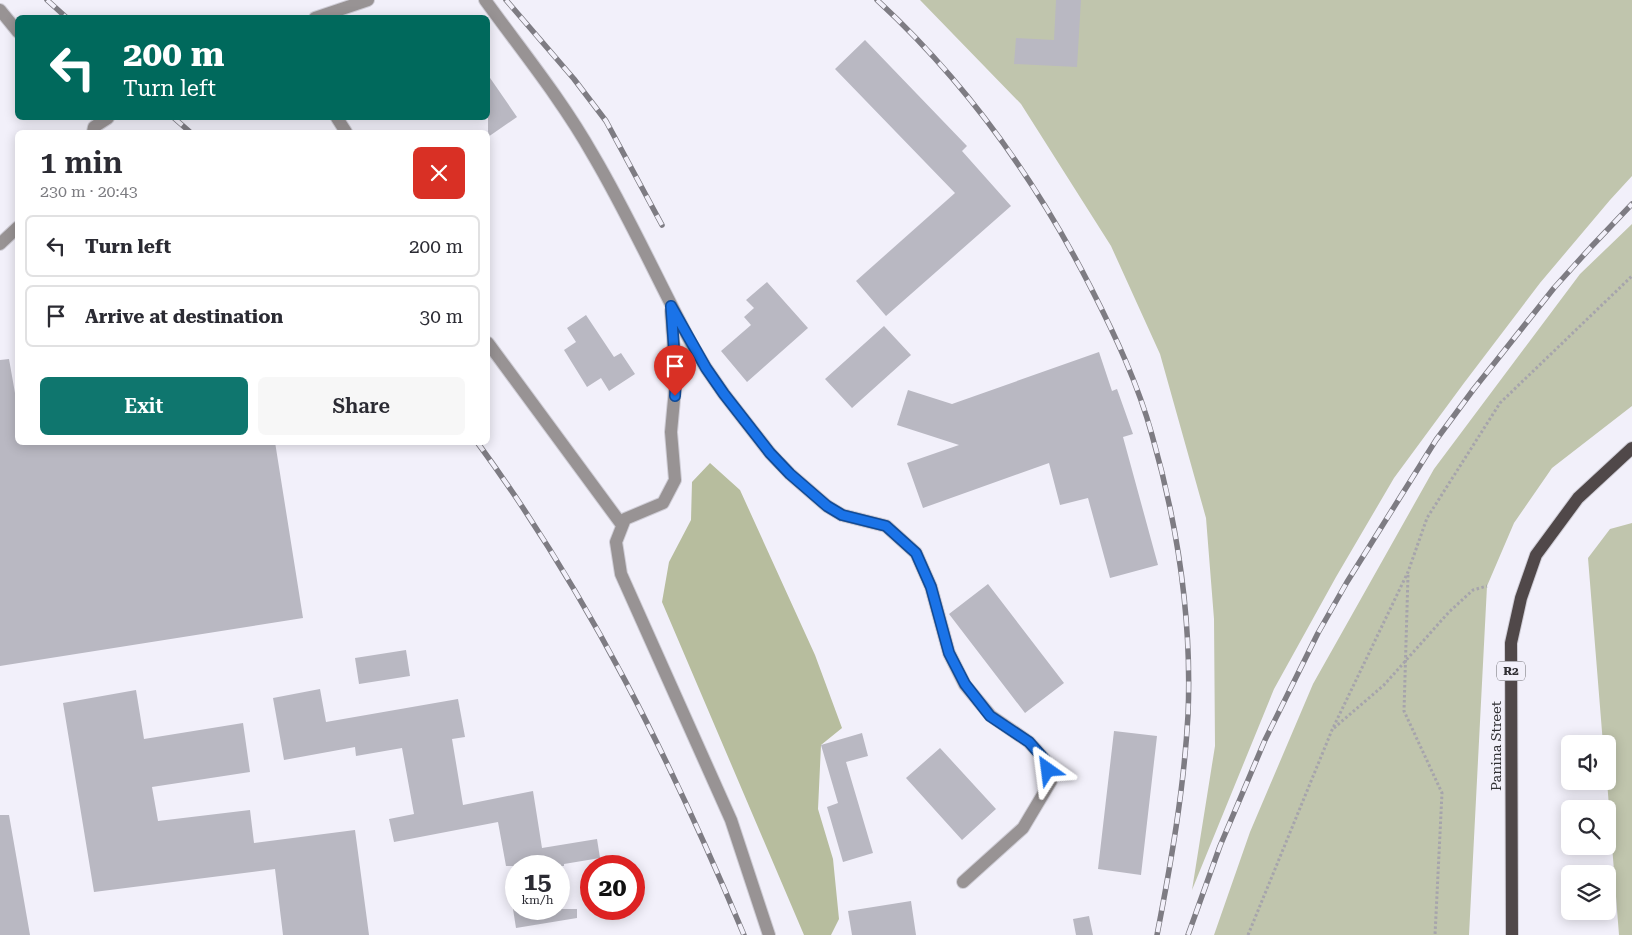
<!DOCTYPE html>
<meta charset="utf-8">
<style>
:root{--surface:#fff;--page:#f7f7f7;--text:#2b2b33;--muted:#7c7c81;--line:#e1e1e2;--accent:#0f766e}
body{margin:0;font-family:"Roboto Serif",serif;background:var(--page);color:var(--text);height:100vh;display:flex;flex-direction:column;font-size:19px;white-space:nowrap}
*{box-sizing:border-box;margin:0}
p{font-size:16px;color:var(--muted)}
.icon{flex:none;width:28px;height:28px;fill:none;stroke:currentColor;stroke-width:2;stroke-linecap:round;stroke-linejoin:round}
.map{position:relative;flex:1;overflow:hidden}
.side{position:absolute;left:15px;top:130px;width:475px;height:315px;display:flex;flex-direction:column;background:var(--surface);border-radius:8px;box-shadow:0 2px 12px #0003}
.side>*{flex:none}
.hud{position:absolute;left:15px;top:15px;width:475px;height:105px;border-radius:8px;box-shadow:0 2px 12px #0003;background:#00695c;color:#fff;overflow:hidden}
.fabs{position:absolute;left:1561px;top:735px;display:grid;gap:10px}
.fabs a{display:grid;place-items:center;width:55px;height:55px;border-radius:8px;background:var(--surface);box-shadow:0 2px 12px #0003;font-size:25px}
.speed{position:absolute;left:505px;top:855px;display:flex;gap:10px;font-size:25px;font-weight:700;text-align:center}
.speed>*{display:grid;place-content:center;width:65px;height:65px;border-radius:50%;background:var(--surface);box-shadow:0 2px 12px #0003;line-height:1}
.speed small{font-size:12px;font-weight:400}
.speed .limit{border:8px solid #d22;background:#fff;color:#111}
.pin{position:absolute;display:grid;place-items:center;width:42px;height:42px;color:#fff;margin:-51px -21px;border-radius:50% 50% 50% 0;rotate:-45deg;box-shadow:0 0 5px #0007}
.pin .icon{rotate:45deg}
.me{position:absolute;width:55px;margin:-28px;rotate:329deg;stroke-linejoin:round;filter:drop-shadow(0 0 4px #0008)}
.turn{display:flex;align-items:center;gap:18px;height:105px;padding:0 25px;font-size:22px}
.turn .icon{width:65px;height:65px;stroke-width:2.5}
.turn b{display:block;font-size:35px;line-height:42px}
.round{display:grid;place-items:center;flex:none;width:52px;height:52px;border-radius:8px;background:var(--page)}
.headline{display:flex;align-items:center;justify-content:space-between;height:85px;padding:0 25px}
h1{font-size:30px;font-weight:600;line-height:38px}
.button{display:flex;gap:10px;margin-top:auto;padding:10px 25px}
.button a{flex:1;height:58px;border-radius:8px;background:var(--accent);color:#fff;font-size:20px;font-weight:600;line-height:58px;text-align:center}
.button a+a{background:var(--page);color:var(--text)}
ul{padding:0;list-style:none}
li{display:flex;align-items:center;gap:15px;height:62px;margin:0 10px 8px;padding:0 15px;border:2px solid var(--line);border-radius:8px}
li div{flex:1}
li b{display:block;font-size:19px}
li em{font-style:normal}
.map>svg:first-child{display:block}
.green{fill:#c0c5ad}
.forest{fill:#b7bd9e}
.building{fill:#b9b8c2}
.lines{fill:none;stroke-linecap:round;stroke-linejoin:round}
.minor-casing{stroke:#cfcdd6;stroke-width:14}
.major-casing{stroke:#cfcdd6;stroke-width:14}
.path{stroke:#a6a4ac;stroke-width:3;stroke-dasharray:2.5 2.5;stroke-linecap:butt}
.minor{stroke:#989394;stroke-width:12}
.major{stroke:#504849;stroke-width:12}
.rail-casing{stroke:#7e7c83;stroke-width:5.5}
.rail{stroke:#f2f0fa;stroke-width:4;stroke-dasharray:11;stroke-linecap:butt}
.route-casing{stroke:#114b97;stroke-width:12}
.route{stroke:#1a73e8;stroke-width:9}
.labels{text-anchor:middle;stroke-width:4;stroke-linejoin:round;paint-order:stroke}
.shield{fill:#f2f0fa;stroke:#6b6a6f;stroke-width:1}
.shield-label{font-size:12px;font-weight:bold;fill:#313034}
.street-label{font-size:14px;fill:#313034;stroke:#f2f0fa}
</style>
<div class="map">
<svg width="1632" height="935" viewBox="0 0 1632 935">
<rect width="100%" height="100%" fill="#f2f0fa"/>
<!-- green -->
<path class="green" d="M 920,0 L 1632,0 L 1632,176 L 1610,200 L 1540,283 L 1464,383 L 1394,478 L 1336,577 L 1274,689 L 1192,890 L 1215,746 L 1214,619 L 1206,518 L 1160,354 L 1111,246 L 1021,104 Z
M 1632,224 L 1632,406 L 1552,468 L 1514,523 L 1487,586 L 1469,935 L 1214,935 L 1250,832 L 1313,684 L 1434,469 L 1580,274 Z
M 1632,523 L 1632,935 L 1619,935 L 1607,781 L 1608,744 L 1603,744 L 1588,558 L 1610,529 Z"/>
<!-- forest -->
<path class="forest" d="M 710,463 L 740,490 L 815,655 L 842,728 L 821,745 L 818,809 L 833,859 L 839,919 L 831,935 L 804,935 L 662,602 L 669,562 L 691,520 L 692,482 Z"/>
<!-- building -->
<path class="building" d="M 1056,0 L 1081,0 L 1077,67 L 1014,64 L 1016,38 L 1054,40 Z
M 865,40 L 967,146 L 962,151 L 1011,206 L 886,316 L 856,281 L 955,193 L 835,69 Z
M 488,75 L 517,117 L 488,137 Z
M 767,282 L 808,328 L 747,382 L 721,351 L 751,325 L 744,317 L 754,308 L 746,300 Z
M 586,315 L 614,357 L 621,353 L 635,374 L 609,391 L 601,378 L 587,387 L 564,350 L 576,342 L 567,328 Z
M 884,326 L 911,355 L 852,408 L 825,379 Z
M 1099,352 L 1112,391 L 1117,389 L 1133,434 L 1123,437 L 1158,565 L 1110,578 L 1088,498 L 1060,505 L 1049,463 L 923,508 L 907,463 L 959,445 L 897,425 L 908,390 L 952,404 Z
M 9,359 L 18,410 L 18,442 L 275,442 L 303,618 L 0,666 L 0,360 Z
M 988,584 L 1064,683 L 1025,713 L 949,614 Z
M 406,650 L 410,676 L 359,684 L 355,658 Z
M 320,689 L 326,722 L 458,699 L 465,737 L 452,739 L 463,805 L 533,791 L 542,848 L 597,839 L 600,858 L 564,864 L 564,866 L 506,866 L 498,822 L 394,842 L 389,819 L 414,814 L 402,748 L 356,756 L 355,747 L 284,760 L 273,698 Z
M 136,690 L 144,739 L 243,723 L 250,772 L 152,787 L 158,821 L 250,810 L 254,843 L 355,830 L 369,935 L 283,935 L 275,869 L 94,892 L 63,703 Z
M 1114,731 L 1157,736 L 1141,875 L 1098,869 Z
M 862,733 L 868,756 L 846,762 L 873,853 L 843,862 L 827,807 L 838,803 L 821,745 Z
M 940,748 L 996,809 L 962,840 L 906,778 Z
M 0,815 L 9,815 L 30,935 L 0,935 Z
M 911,901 L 916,935 L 852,935 L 848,911 Z
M 513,909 L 577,909 L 577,918 L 516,928 Z
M 1089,916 L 1093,935 L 1076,935 L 1073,919 Z"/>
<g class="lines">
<defs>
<path id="minor" d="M 485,0 C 522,51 562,100 593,155 C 629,216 658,281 691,343 L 706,368 L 724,394 L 770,453 L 790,474 L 827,506 L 842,515 L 886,526 L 916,553 L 931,587 L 949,653 L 965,685 L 991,716 L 1029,742 L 1045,760 L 1051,781 L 1023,828 L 963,882
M 0,10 L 18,32
M 315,18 L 368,0
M 337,118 L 346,132
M 93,132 L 94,127 L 108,118
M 0,244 L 18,227
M 671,311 L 676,378 L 671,432 L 675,480 L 663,503 L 625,519 L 616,542 L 621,574 L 731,820 L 769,935
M 488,343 L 622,525"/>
<path id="major" d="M 1512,935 L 1511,643 L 1521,598 L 1536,555 L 1578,498 L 1632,448"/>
</defs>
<!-- minor casing -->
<use href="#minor" class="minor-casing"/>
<!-- major casing -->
<use href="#major" class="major-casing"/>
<!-- path -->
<path class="path" d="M 1408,575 L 1404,711 L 1442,793 L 1435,935
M 1334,728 L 1384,685 L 1449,612 L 1473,590 L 1487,586
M 1248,935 L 1332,730 L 1408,572 L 1427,518 L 1500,403 L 1632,276"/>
<!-- minor -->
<use href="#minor" class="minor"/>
<!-- major -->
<use href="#major" class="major"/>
<defs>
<path id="rail" d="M 47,0 L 67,18
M 506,0 L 574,79 L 606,121 L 662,225
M 877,0 C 966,82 1036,180 1091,288 C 1115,335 1138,384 1152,435 C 1178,526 1192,621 1188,715 C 1184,789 1171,863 1157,935
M 174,118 L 190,132
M 477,442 C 588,593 672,763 744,935
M 1188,935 L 1220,846 L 1265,740 L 1318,633 L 1347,582 L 1436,440 L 1473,390 L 1554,288 L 1591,247 L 1632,204"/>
</defs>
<!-- rail casing -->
<use href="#rail" class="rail-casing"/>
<!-- rail -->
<use href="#rail" class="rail"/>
</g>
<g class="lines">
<defs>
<path id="route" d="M 675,396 L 676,378 L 671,306 L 706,368 L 724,394 L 770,453 L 790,474 L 827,506 L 842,515 L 886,526 L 916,553 L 931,587 L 949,653 L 965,684 L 990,716 L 1029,742 L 1045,760 L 1048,770"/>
</defs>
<!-- route casing -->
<use href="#route" class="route-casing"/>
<!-- route -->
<use href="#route" class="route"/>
</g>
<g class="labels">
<!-- shield labels -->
<rect class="shield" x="1497" y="661.5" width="28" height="19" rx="4"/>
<g class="shield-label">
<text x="1511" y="675">R2</text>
</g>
<!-- street labels -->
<g class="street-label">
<text transform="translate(1496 746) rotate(-90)" y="5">Panina Street</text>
</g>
</g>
</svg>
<div class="fabs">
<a><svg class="icon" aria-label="sound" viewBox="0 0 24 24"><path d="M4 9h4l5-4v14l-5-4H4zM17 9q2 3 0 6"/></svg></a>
<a><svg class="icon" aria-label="search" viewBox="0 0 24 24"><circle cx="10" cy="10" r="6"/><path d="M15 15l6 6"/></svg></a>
<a><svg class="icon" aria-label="layers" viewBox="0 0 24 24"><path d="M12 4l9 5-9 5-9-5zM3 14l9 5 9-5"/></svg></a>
</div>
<div class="speed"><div>15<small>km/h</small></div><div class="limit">20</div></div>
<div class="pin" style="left:675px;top:396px;background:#d93025"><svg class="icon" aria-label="arrive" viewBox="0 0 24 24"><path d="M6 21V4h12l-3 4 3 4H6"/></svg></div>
<svg class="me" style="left:1048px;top:770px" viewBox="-20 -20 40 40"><path d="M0-17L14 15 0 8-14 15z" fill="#1a73e8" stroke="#fff" stroke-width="4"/></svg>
<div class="hud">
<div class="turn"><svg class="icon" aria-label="left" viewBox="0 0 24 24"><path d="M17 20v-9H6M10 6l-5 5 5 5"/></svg><div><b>200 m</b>Turn left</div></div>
</div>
<section class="side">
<div class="headline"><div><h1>1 min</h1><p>230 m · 20:43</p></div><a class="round" style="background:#d93025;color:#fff"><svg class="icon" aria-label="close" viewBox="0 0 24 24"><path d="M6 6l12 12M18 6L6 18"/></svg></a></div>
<ul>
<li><svg class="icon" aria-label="left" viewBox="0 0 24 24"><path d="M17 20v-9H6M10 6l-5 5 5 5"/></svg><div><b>Turn left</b></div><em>200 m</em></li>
<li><svg class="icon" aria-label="arrive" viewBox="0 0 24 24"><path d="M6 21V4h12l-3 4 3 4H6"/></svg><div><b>Arrive at destination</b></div><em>30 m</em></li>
</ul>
<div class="button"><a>Exit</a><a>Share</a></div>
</section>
</div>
